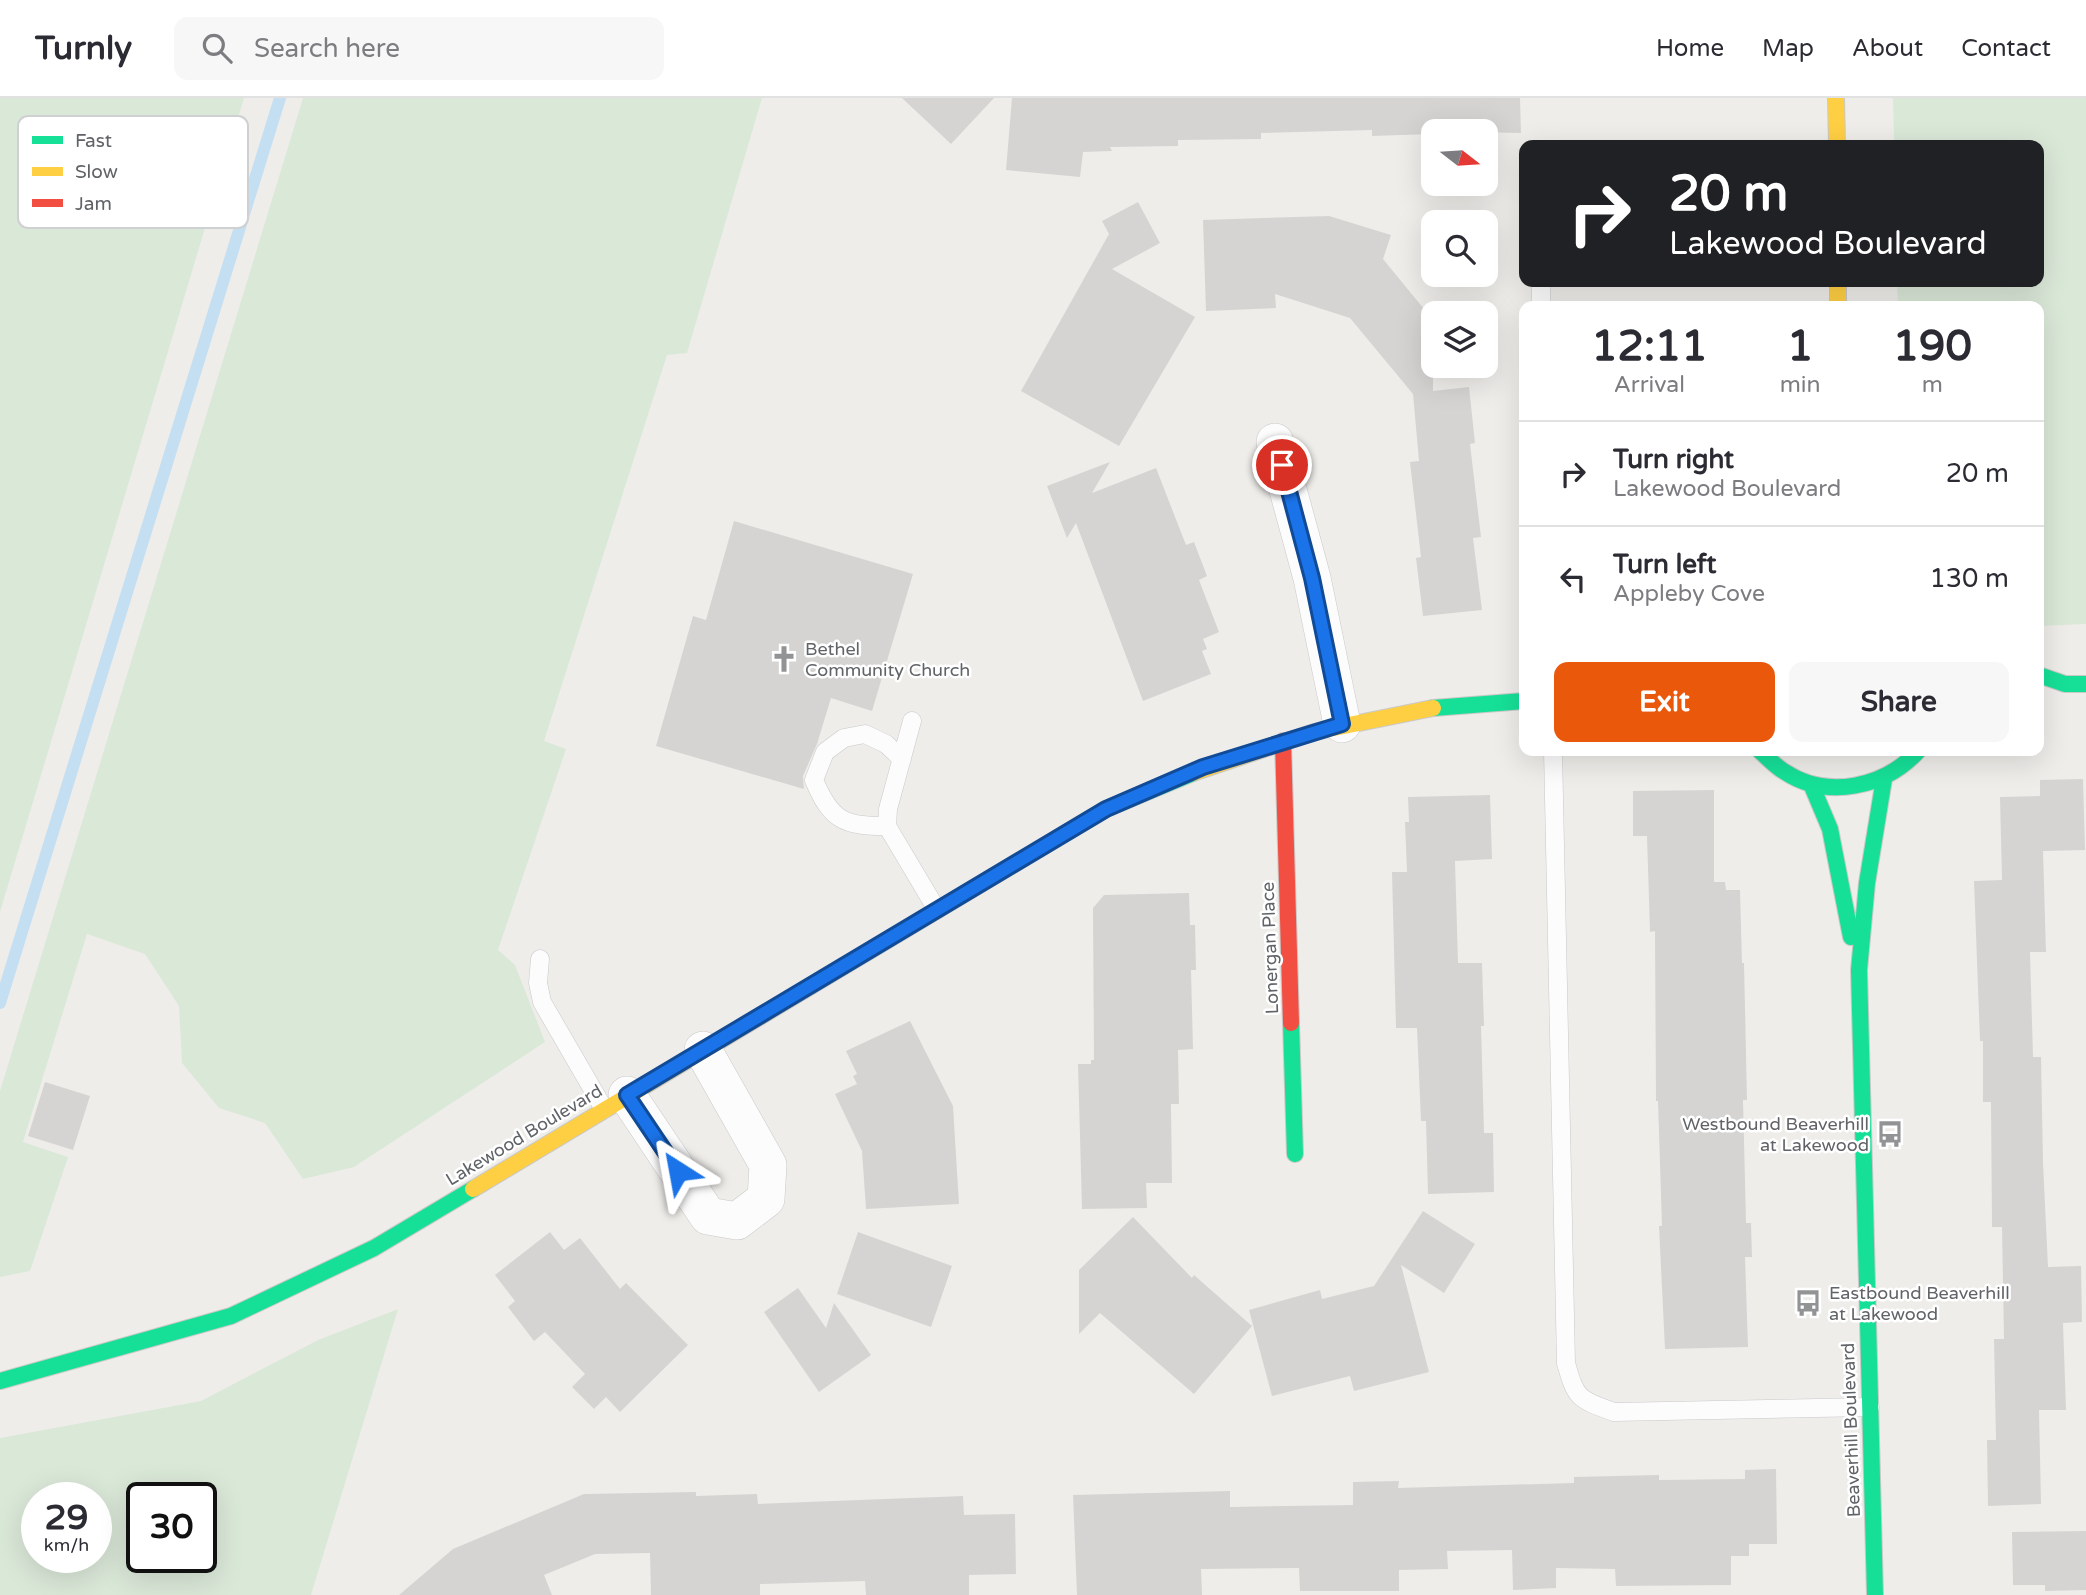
<!DOCTYPE html>
<style>
:root{--surface:#fff;--page:#f7f7f7;--text:#2b2b33;--muted:#7c7c81;--line:#e1e1e2;--accent:#ea580c}
body{margin:0;font-family:"Varela Round",sans-serif;background:var(--page);color:var(--text);height:100vh;display:flex;flex-direction:column;font-size:26px;white-space:nowrap}
*{box-sizing:border-box;margin:0}
p{font-size:23px;color:var(--muted)}
.icon{flex:none;width:38px;height:38px;fill:none;stroke:currentColor;stroke-width:2;stroke-linecap:round;stroke-linejoin:round}
.map{position:relative;flex:1;overflow:hidden}
.panel{position:absolute;left:1519px;top:203px;width:525px;height:455px;display:flex;flex-direction:column;background:var(--surface);border-radius:14px;box-shadow:0 7px 28px #0002}
.panel>*{flex:none}
.hud{position:absolute;left:1519px;top:42px;width:525px;height:147px;border-radius:14px;box-shadow:0 7px 28px #0002;background:#202124;color:#fff;overflow:hidden}
.needle{width:46px;rotate:107deg}
.tools{position:absolute;left:1421px;top:21px;display:grid;gap:14px}
.tools a{display:grid;place-items:center;width:77px;height:77px;border-radius:14px;background:var(--surface);box-shadow:0 7px 28px #0002;font-size:35px}
.speed{position:absolute;left:21px;top:1384px;display:flex;gap:14px;font-size:35px;font-weight:700;text-align:center}
.speed>*{display:grid;place-content:center;width:91px;height:91px;border-radius:50%;background:var(--surface);box-shadow:0 7px 28px #0002;line-height:1}
.speed small{font-size:18px;font-weight:400}
.speed .limit{border:4px solid #111;border-radius:10px;background:#fff;color:#111}
.pin{position:absolute;display:grid;place-items:center;width:60px;height:60px;color:#fff;margin:-30px;border:4px solid #fff;border-radius:50%;box-shadow:0 2px 7px #0007}
.me{position:absolute;width:77px;margin:-38px;rotate:326deg;stroke-linejoin:round;filter:drop-shadow(0 0 5px #0008)}
.turn{display:flex;align-items:center;gap:24px;height:147px;padding:0 35px;font-size:32px}
.turn .icon{width:91px;height:91px;stroke-width:2.5}
.turn b{display:block;font-size:49px;line-height:60px}
.eta{display:flex;justify-content:space-evenly;align-items:center;height:119px;text-align:center}
.eta b{font-size:42px;font-weight:700;line-height:49px}
.button{display:flex;gap:14px;margin-top:auto;padding:14px 35px}
.button a{flex:1;height:80px;border-radius:14px;background:var(--accent);color:#fff;font-size:28px;font-weight:700;line-height:80px;text-align:center}
.button a+a{background:var(--page);color:var(--text)}
ul{padding:0;list-style:none}
li{display:flex;align-items:center;gap:21px;height:105px;padding:0 35px;border-top:2px solid var(--line)}
li div{flex:1}
li b{display:block;font-size:26px}
li em{font-style:normal}
header{display:flex;align-items:center;gap:42px;box-sizing:border-box;height:98px;padding:0 35px;background:var(--surface);border-bottom:2px solid var(--line)}
header strong{font-size:33px}
nav{display:flex;gap:38px;margin-inline-start:auto;font-size:24px}
.search{width:490px;height:63px;background:var(--page);display:flex;align-items:center;gap:18px;box-sizing:border-box;padding:0 24px;border-radius:14px;color:var(--muted);font-size:26px}
.map>svg:first-child{display:block}
.green{fill:#dae8d8;fill-rule:evenodd}
.lines{fill:none;stroke-linecap:round;stroke-linejoin:round}
.stream{stroke:#c5dff2;stroke-width:12}
.building{fill:#d6d4d3}
.lane-casing{stroke:#c9c9c9;stroke-width:19}
.street-casing{stroke:#c9c9c9;stroke-width:38}
.fast-casing{stroke:#c9c9c9;stroke-width:18}
.slow-casing{stroke:#c9c9c9;stroke-width:18}
.jam-casing{stroke:#c9c9c9;stroke-width:18}
.lane{stroke:#fdfcfc;stroke-width:18}
.street{stroke:#fdfcfc;stroke-width:37}
.fast{stroke:#16e098;stroke-width:16}
.slow{stroke:#ffcf43;stroke-width:16}
.jam{stroke:#f24e42;stroke-width:16}
.route-casing{stroke:#114b97;stroke-width:18}
.route{stroke:#1a73e8;stroke-width:12}
.labels{text-anchor:middle;stroke-width:5;stroke-linejoin:round;paint-order:stroke}
.poi-label{font-size:18px;fill:#606367;stroke:#fff;text-anchor:start}
.street-label{font-size:18px;fill:#606367;stroke:#fff}
.key{fill:#fff;stroke:#cfd0d1;stroke-width:2}
.key-label{font-size:19px;fill:#606367}
</style>
<header>
<strong>Turnly</strong>
<div class="search"><svg class="icon" aria-label="search" viewBox="0 0 24 24"><circle cx="10" cy="10" r="6"/><path d="M15 15l6 6"/></svg>Search here</div>
<nav><a>Home</a><a>Map</a><a>About</a><a>Contact</a></nav>
</header>
<div class="map">
<svg width="2086" height="1497" viewBox="0 0 2086 1497">
<rect width="100%" height="100%" fill="#efedea"/>
<!-- green -->
<path class="green" d="M 0,0 L 244,0 L 0,814 Z
M 303,0 L 762,0 L 687,255 L 667,257 L 544,643 L 566,651 L 498,852 L 515,867 L 545,944 L 354,1069 L 303,1081 L 265,1025 L 219,1010 L 182,965 L 179,908 L 145,856 L 87,836 L 23,1044 L 68,1059 L 30,1173 L 0,1179 L 0,993 Z
M 1893,0 L 2086,0 L 2086,526 L 2039,528 L 2039,208 L 1898,208 L 1897,184 L 2039,184 L 2039,47 L 1894,47 Z
M 398,1211 L 311,1497 L 0,1497 L 0,1340 L 201,1303 L 318,1242 ZM 96,1400 L 96,1460 L 37,1460 L 37,1400 ZM 201,1400 L 201,1460 L 142,1460 L 142,1400 Z"/>
<g class="lines">
<!-- stream -->
<path class="stream" d="M 0,905 L 280,0"/>
</g>
<!-- building -->
<path class="building" d="M 902,0 L 994,0 L 951,46 Z
M 1012,0 L 1520,0 L 1521,35 L 1433,33 L 1433,36 L 1372,38 L 1372,32 L 1261,35 L 1261,41 L 1178,42 L 1178,48 L 1110,49 L 1112,53 L 1083,54 L 1080,79 L 1006,72 Z
M 1138,104 L 1160,145 L 1112,171 L 1195,219 L 1119,348 L 1021,293 L 1109,136 L 1102,123 Z
M 1329,118 L 1391,137 L 1383,161 L 1433,222 L 1433,293 L 1469,289 L 1475,345 L 1470,346 L 1481,439 L 1473,440 L 1482,512 L 1423,518 L 1416,460 L 1421,459 L 1410,364 L 1419,363 L 1413,296 L 1350,220 L 1275,196 L 1276,210 L 1206,213 L 1203,122 Z
M 1110,364 L 1092,395 L 1156,370 L 1186,447 L 1194,444 L 1207,478 L 1199,482 L 1219,534 L 1203,541 L 1207,551 L 1202,553 L 1211,576 L 1143,603 L 1076,425 L 1067,440 L 1047,388 Z
M 734,423 L 913,476 L 872,613 L 831,600 L 817,646 L 803,678 L 804,691 L 656,648 L 693,518 L 706,522 Z
M 2083,681 L 2085,752 L 2043,753 L 2046,854 L 2030,854 L 2033,959 L 2041,959 L 2043,1065 L 2048,1169 L 2081,1168 L 2082,1224 L 2063,1225 L 2066,1312 L 2039,1312 L 2041,1406 L 1988,1408 L 1987,1342 L 1996,1342 L 1994,1241 L 2004,1241 L 2002,1129 L 1992,1129 L 1991,1004 L 1983,1004 L 1983,943 L 1980,943 L 1974,783 L 2002,782 L 2000,699 L 2040,698 L 2040,682 Z
M 1714,692 L 1714,784 L 1725,784 L 1726,792 L 1740,792 L 1742,865 L 1744,865 L 1747,1002 L 1743,1002 L 1746,1125 L 1751,1125 L 1752,1159 L 1745,1159 L 1748,1249 L 1665,1251 L 1659,1128 L 1662,1128 L 1658,1003 L 1656,1003 L 1655,833 L 1650,834 L 1647,738 L 1633,738 L 1633,693 Z
M 1490,697 L 1492,761 L 1455,763 L 1458,865 L 1482,865 L 1484,928 L 1481,928 L 1484,1035 L 1493,1035 L 1494,1094 L 1428,1096 L 1426,1023 L 1421,1023 L 1417,930 L 1396,930 L 1392,774 L 1407,774 L 1405,724 L 1409,724 L 1408,699 Z
M 1189,795 L 1190,827 L 1195,827 L 1196,872 L 1191,872 L 1193,951 L 1178,952 L 1179,1006 L 1171,1006 L 1172,1085 L 1146,1085 L 1147,1110 L 1082,1111 L 1078,966 L 1091,966 L 1091,962 L 1094,962 L 1093,810 L 1104,797 Z
M 910,923 L 953,1008 L 959,1106 L 866,1111 L 862,1053 L 835,996 L 857,986 L 853,978 L 857,976 L 846,953 Z
M 45,984 L 90,998 L 73,1052 L 28,1038 Z
M 1423,1113 L 1475,1146 L 1444,1195 L 1401,1167 L 1429,1274 L 1354,1293 L 1350,1278 L 1272,1298 L 1249,1212 L 1320,1192 L 1322,1201 L 1374,1188 Z
M 1133,1119 L 1192,1180 L 1194,1177 L 1252,1228 L 1194,1296 L 1100,1215 L 1079,1236 L 1079,1172 Z
M 550,1134 L 564,1152 L 580,1140 L 620,1191 L 626,1185 L 688,1247 L 620,1314 L 606,1299 L 594,1311 L 572,1289 L 585,1276 L 545,1234 L 534,1243 L 508,1209 L 515,1203 L 495,1177 Z
M 858,1134 L 952,1168 L 931,1229 L 837,1196 Z
M 798,1190 L 826,1230 L 834,1205 L 871,1257 L 819,1294 L 764,1214 Z
M 1776,1371 L 1777,1446 L 1749,1446 L 1749,1458 L 1731,1458 L 1731,1487 L 1616,1488 L 1615,1471 L 1556,1470 L 1556,1490 L 1513,1492 L 1512,1452 L 1447,1453 L 1448,1471 L 1399,1472 L 1399,1493 L 1300,1493 L 1299,1470 L 1201,1471 L 1202,1497 L 1077,1497 L 1073,1397 L 1230,1393 L 1230,1409 L 1353,1407 L 1353,1384 L 1399,1383 L 1398,1390 L 1574,1385 L 1574,1379 L 1659,1377 L 1659,1382 L 1745,1381 L 1745,1372 Z
M 696,1394 L 696,1398 L 757,1396 L 758,1406 L 963,1398 L 964,1417 L 1015,1416 L 1016,1476 L 969,1477 L 969,1497 L 866,1497 L 865,1483 L 760,1486 L 760,1497 L 651,1497 L 650,1455 L 595,1456 L 544,1477 L 552,1497 L 399,1497 L 453,1451 L 584,1396 Z
M 2086,1433 L 2086,1492 L 2045,1493 L 2045,1487 L 2013,1487 L 2012,1434 Z"/>
<g class="lines">
<defs>
<path id="lane" d="M 1541,184 L 1541,208
M 912,623 L 888,711 L 887,728 L 937,812
M 1553,653 L 1566,1265 C 1576,1301 1578,1301 1614,1314 L 1870,1309
M 887,728 C 844,728 831,723 814,682 L 825,654 L 844,640 L 865,636 L 886,646 L 902,661
M 540,861 L 538,885 L 542,904 L 604,1011"/>
<path id="street" d="M 1275,344 L 1312,480 L 1342,626
M 627,997 L 708,1118 L 737,1123 L 766,1101 L 768,1067 L 703,952"/>
<path id="fast" d="M 2039,577 L 2065,586 L 2086,586
M 1433,610 L 1524,603
M 1760,653 C 1768,660 1776,669 1785,674 C 1828,702 1885,689 1918,653
M 1811,686 L 1830,731 L 1851,839
M 811,888 L 1106,711 L 1193,675
M 1291,925 L 1295,1056
M 0,1283 L 231,1218 L 374,1150 L 473,1091
M 1875,1497 L 1859,872 L 1867,785 L 1884,681"/>
<path id="slow" d="M 1836,0 L 1837,47
M 1838,184 L 1838,208
M 1193,675 L 1314,634 L 1433,610
M 473,1091 L 811,888"/>
<path id="jam" d="M 1283,643 L 1291,925"/>
</defs>
<!-- lane casing -->
<use href="#lane" class="lane-casing"/>
<!-- street casing -->
<use href="#street" class="street-casing"/>
<!-- fast casing -->
<use href="#fast" class="fast-casing"/>
<!-- slow casing -->
<use href="#slow" class="slow-casing"/>
<!-- jam casing -->
<use href="#jam" class="jam-casing"/>
<!-- lane -->
<use href="#lane" class="lane"/>
<!-- street -->
<use href="#street" class="street"/>
<!-- fast -->
<use href="#fast" class="fast"/>
<!-- slow -->
<use href="#slow" class="slow"/>
<!-- jam -->
<use href="#jam" class="jam"/>
</g>
<g class="lines">
<defs>
<path id="route" d="M 678,1073 L 627,997 L 1106,711 L 1203,669 L 1342,626 L 1312,480 L 1282,367"/>
</defs>
<!-- route casing -->
<use href="#route" class="route-casing"/>
<!-- route -->
<use href="#route" class="route"/>
</g>
<!-- icons -->
<defs>
<symbol id="church-bare" viewBox="-9 -9 18 18"><path d="M-1.2-6h2.4v3.5h3.3v2.4h-3.3V6h-2.4V-.1h-3.3v-2.4h3.3Z" fill="#929395" stroke="#fff" stroke-width="2.5" paint-order="stroke"/></symbol>
<symbol id="bus-bare" viewBox="-9 -9 18 18"><path d="M-5-6H5V4H4V6H2V4H-2V6H-4V4H-5ZM-3.5-4V0h7V-4ZM-3.5 1.2v1.5H-2V1.2ZM2 1.2v1.5H3.5V1.2Z" fill="#929395" stroke="#fff" stroke-width="2.5" paint-order="stroke"/></symbol>
</defs>
<g fill-rule="evenodd">
<use href="#church-bare" x="765" y="542" width="38" height="38"/>
<use href="#bus-bare" x="1871" y="1017" width="38" height="38"/>
<use href="#bus-bare" x="1789" y="1186" width="38" height="38"/>
</g>
<g class="labels">
<!-- poi labels -->
<g class="poi-label">
<text x="805" y="557">Bethel<tspan x="805" dy="21">Community Church</tspan></text>
<text x="1869" y="1032" text-anchor="end">Westbound Beaverhill<tspan x="1869" dy="21">at Lakewood</tspan></text>
<text x="1829" y="1201">Eastbound Beaverhill<tspan x="1829" dy="21">at Lakewood</tspan></text>
</g>
<!-- street labels -->
<g class="street-label">
<text transform="translate(1270 850) rotate(-92)" y="6">Lonergan Place</text>
<text transform="translate(524 1037) rotate(-31)" y="6">Lakewood Boulevard</text>
<text transform="translate(1851 1332) rotate(-92)" y="6">Beaverhill Boulevard</text>
</g>
</g>
<!-- legend -->
<rect x="18" y="18" width="230" height="112" rx="10" class="key"/>
<rect x="32" y="38" width="31" height="8" fill="#16e098"/>
<rect x="32" y="69" width="31" height="9" fill="#ffcf43"/>
<rect x="32" y="101" width="31" height="8" fill="#f24e42"/>
<g class="key-label">
<text x="75" y="49">Fast</text>
<text x="75" y="80">Slow</text>
<text x="75" y="112">Jam</text>
</g>
</svg>
<div class="tools">
<a><svg class="needle" viewBox="-14 -14 28 28"><path d="M0-13l5 13h-10z" fill="#e53935"/><path d="M0 13l5-13h-10z" fill="#7c7c81"/></svg></a>
<a><svg class="icon" aria-label="search" viewBox="0 0 24 24"><circle cx="10" cy="10" r="6"/><path d="M15 15l6 6"/></svg></a>
<a><svg class="icon" aria-label="layers" viewBox="0 0 24 24"><path d="M12 4l9 5-9 5-9-5zM3 14l9 5 9-5"/></svg></a>
</div>
<div class="speed"><div>29<small>km/h</small></div><div class="limit">30</div></div>
<div class="pin" style="left:1282px;top:367px;background:#d93025"><svg class="icon" aria-label="arrive" viewBox="0 0 24 24"><path d="M6 21V4h12l-3 4 3 4H6"/></svg></div>
<svg class="me" style="left:678px;top:1073px" viewBox="-20 -20 40 40"><path d="M0-17L14 15 0 8-14 15z" fill="#1a73e8" stroke="#fff" stroke-width="4"/></svg>
<div class="hud">
<div class="turn"><svg class="icon" aria-label="right" viewBox="0 0 24 24"><path d="M7 20v-9h11M14 6l5 5-5 5"/></svg><div><b>20 m</b>Lakewood Boulevard</div></div>
</div>
<section class="panel">
<div class="eta">
<div><b>12:11</b><p>Arrival</p></div>
<div><b>1</b><p>min</p></div>
<div><b>190</b><p>m</p></div>
</div>
<ul>
<li><svg class="icon" aria-label="right" viewBox="0 0 24 24"><path d="M7 20v-9h11M14 6l5 5-5 5"/></svg><div><b>Turn right</b><p>Lakewood Boulevard</p></div><em>20 m</em></li>
<li><svg class="icon" aria-label="left" viewBox="0 0 24 24"><path d="M17 20v-9H6M10 6l-5 5 5 5"/></svg><div><b>Turn left</b><p>Appleby Cove</p></div><em>130 m</em></li>
</ul>
<div class="button"><a>Exit</a><a>Share</a></div>
</section>
</div>
